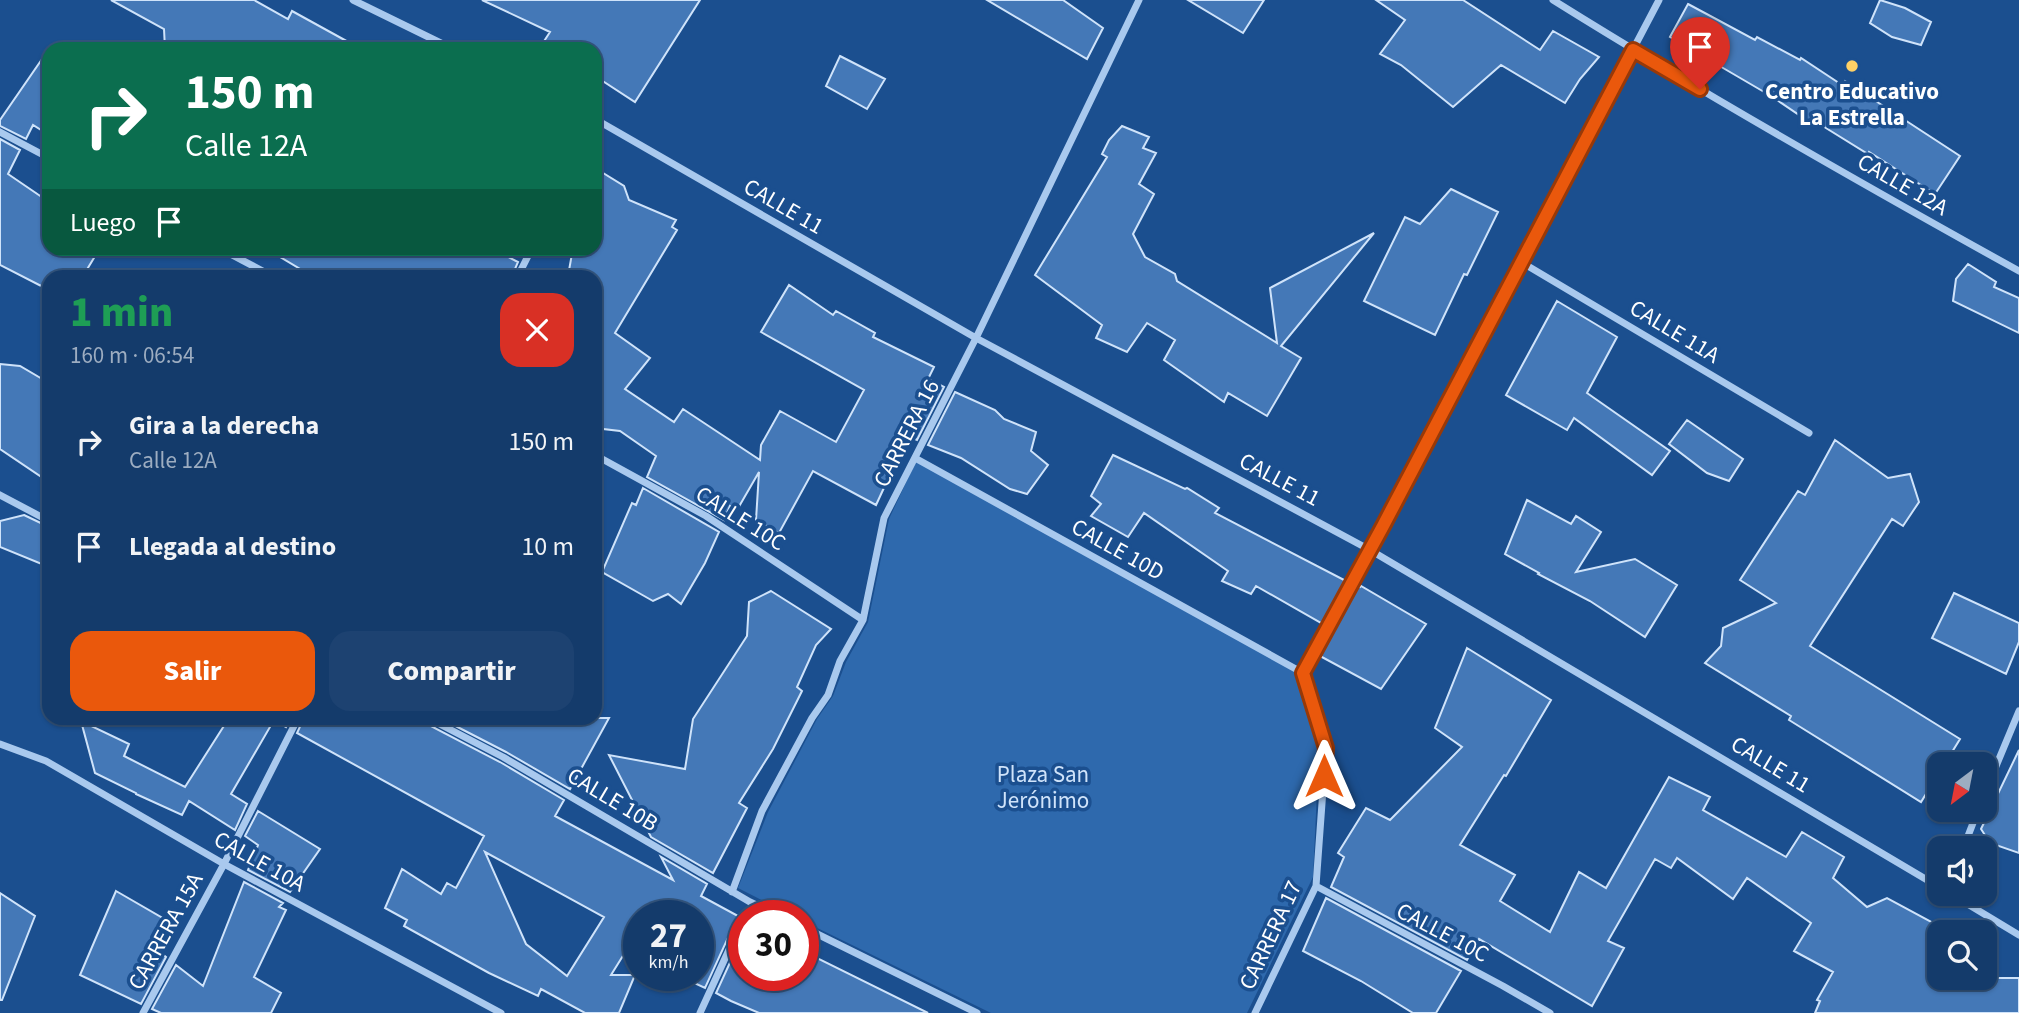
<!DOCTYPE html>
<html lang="es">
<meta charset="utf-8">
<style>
:root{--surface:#143b6b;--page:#1d4271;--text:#f1f3f6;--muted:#9dadc1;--line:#33557e;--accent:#ea580c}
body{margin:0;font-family:"Source Sans 3",sans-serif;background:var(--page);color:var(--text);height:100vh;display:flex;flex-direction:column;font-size:26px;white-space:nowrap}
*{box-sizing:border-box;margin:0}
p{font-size:23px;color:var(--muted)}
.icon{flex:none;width:38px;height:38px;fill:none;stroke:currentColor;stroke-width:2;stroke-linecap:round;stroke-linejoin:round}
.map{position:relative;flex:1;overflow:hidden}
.panel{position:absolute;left:42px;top:270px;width:560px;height:455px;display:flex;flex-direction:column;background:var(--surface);border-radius:21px;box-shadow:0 2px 5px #0004,0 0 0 2px var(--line)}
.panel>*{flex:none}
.guide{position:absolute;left:42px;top:42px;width:560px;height:214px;border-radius:21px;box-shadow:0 2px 5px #0004,0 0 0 2px var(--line);background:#0b6e4f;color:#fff;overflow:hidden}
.needle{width:46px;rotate:212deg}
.tools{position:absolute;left:1927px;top:752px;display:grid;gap:14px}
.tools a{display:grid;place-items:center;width:70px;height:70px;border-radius:14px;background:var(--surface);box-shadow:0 2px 5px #0004,0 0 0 2px var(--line);font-size:35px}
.speed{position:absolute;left:623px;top:900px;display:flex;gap:14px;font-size:35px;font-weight:700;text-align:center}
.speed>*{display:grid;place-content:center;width:91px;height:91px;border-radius:50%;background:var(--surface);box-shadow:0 2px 5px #0004,0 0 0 2px var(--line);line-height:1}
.speed small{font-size:18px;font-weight:400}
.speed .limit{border:10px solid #d22;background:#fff;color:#111}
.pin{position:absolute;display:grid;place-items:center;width:60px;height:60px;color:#fff;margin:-72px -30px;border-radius:50% 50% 50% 0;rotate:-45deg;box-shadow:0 0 7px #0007}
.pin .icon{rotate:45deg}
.me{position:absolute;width:77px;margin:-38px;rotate:0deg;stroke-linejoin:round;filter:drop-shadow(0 0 5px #0008)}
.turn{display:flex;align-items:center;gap:24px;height:147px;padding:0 28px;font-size:32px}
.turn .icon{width:91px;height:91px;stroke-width:2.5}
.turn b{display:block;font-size:49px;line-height:60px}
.then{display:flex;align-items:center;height:66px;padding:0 28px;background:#0003;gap:14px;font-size:26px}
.round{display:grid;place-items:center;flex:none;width:74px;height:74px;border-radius:21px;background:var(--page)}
.headline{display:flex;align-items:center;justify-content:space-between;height:119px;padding:0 28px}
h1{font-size:42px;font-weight:800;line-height:52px;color:#1e9e55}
.primary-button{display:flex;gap:14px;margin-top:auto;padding:14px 28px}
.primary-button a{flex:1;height:80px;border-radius:21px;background:var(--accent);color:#fff;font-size:28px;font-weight:800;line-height:80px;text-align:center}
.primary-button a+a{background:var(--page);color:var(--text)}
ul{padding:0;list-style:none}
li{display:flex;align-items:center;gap:21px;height:105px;padding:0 28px}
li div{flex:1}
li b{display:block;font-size:26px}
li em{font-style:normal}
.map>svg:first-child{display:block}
.green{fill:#2e69ad}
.building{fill:#4478b7;stroke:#cfe3fa;stroke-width:2;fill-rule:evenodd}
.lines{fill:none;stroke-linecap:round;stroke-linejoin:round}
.street{stroke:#a9c9ee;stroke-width:7}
.route-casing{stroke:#983908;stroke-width:18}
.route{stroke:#ea580c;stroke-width:12}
.poi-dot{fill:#ffd166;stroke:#1b4f8f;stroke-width:2.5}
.labels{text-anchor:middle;stroke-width:7;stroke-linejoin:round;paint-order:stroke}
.poi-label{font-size:23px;font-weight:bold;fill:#fff;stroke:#1b4f8f}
.street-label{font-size:23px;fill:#fff;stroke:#1b4f8f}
.park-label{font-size:23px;fill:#cfe3fa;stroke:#1b4f8f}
</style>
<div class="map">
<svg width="2019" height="1013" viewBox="0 0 2019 1013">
<rect width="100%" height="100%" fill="#1b4f8f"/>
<!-- green -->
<path class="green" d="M 917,459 L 1295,671 L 1319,749 L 1313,877 L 1247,1013 L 991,1013 L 803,921 L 803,915 L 791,915 L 738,888 L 768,812 L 817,719 L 833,696 L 846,662 L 868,622 L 889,519 Z"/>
<!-- building -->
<path class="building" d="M 111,0 L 254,0 L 288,19 L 292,11 L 361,49 L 165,49 L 164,29 Z
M 482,0 L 700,0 L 635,102 L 595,76 L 595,49 L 539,49 L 550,32 Z
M 987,0 L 1063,0 L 1103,28 L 1087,59 Z
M 1188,0 L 1264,0 L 1243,33 Z
M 1376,0 L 1463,0 L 1540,50 L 1553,31 L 1599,57 L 1580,79 L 1565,103 L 1501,65 L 1453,107 L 1401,65 L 1380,54 L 1405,20 Z
M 1880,0 L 1905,8 L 1931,22 L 1921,45 L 1892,37 L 1870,23 Z
M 1688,4 L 1755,40 L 1757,37 L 1800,60 L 1801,58 L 1842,85 L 1845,81 L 1960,156 L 1935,194 L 1869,152 L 1868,154 L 1813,120 L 1811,123 L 1771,96 L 1670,37 Z
M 49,49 L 49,135 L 33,125 L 26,139 L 0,126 L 0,120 Z
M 840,56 L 885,79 L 867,109 L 826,86 Z
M 1122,126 L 1149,137 L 1143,148 L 1156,153 L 1139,184 L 1154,194 L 1133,234 L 1145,257 L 1175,274 L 1177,281 L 1277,343 L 1270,288 L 1374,233 L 1281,346 L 1301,358 L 1267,416 L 1228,393 L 1224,402 L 1164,360 L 1175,340 L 1147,323 L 1127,352 L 1096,338 L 1102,325 L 1035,275 L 1107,157 L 1102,154 L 1109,140 Z
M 0,139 L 20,150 L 8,174 L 49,202 L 49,248 L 100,248 L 83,276 L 49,276 L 49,290 L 0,265 Z
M 595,168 L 624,186 L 629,200 L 676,220 L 672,227 L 677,230 L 615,333 L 650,358 L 625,389 L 674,422 L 683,409 L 760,460 L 761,445 L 780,411 L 836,442 L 864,390 L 761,332 L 789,285 L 833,315 L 836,311 L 875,333 L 873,337 L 934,367 L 928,379 L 944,387 L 917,440 L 908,436 L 876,505 L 813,471 L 779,533 L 756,520 L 759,472 L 737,510 L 730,506 L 724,520 L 647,477 L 656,456 L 620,431 L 595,428 L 595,276 L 568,276 L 573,248 L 595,248 Z
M 1451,189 L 1498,212 L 1467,275 L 1464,274 L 1435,335 L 1364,301 L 1405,217 L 1420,224 Z
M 265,248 L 491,248 L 518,262 L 512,276 L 312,276 Z
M 1968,264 L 1996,282 L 1994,287 L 2019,298 L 2019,333 L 1953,301 L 1956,279 Z
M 1557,301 L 1617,337 L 1587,393 L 1670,451 L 1652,475 L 1574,418 L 1567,430 L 1506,395 Z
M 0,364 L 20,366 L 49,383 L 49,482 L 0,449 Z
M 955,392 L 995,410 L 1004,419 L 1036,432 L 1031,451 L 1048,465 L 1027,494 L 1010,489 L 961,458 L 928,445 Z
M 1687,420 L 1743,459 L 1729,481 L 1707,473 L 1669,444 Z
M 1835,440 L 1888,478 L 1910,474 L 1919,502 L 1903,526 L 1892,519 L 1810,646 L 1960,739 L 1944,765 L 1939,765 L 1939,773 L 1921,802 L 1789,720 L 1791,716 L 1705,663 L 1721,646 L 1723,628 L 1776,603 L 1740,580 L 1798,491 L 1805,495 Z
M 1113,455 L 1185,489 L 1187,488 L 1219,508 L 1215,513 L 1346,581 L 1323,624 L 1256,586 L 1251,594 L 1222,581 L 1228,571 L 1144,513 L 1128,537 L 1091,516 L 1101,504 L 1091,496 Z
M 643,488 L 719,532 L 705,563 L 681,604 L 668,594 L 653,601 L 602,572 L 632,503 L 636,505 Z
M 1527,500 L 1571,524 L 1576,516 L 1601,532 L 1576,572 L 1635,559 L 1677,585 L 1645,637 L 1590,601 L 1538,574 L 1539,573 L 1505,554 Z
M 24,515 L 49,527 L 49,567 L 0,547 L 0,521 Z
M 1357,586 L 1360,587 L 1361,586 L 1426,624 L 1381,689 L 1320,656 Z
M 771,591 L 831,629 L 816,645 L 797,687 L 802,691 L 773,749 L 739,803 L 747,808 L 713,873 L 651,837 L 609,755 L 685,769 L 693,719 L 747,636 L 749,602 Z
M 1954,593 L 2019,623 L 2019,642 L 2006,674 L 1932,638 Z
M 1467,648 L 1551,700 L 1506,776 L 1504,775 L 1460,845 L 1515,875 L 1500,901 L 1550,932 L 1579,872 L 1606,888 L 1669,777 L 1710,797 L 1703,810 L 1786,857 L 1802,832 L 1844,857 L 1833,878 L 1867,907 L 1887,898 L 1939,926 L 1939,978 L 2019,978 L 2019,1013 L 1815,1013 L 1820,1001 L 1817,1000 L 1833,972 L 1794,951 L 1811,923 L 1747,878 L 1733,899 L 1677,858 L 1671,868 L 1655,859 L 1608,941 L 1624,948 L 1592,1006 L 1479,939 L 1467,960 L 1331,887 L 1344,857 L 1338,853 L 1366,808 L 1390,820 L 1462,747 L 1435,728 Z
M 229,718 L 291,718 L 286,727 L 274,720 L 231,794 L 247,804 L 235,830 L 189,801 L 182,815 L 136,794 L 136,793 L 95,773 L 81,721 L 129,744 L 124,756 L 185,787 Z
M 304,718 L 422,718 L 425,723 L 500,762 L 564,800 L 555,816 L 673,880 L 661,857 L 707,884 L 701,896 L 738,916 L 705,988 L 677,975 L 698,975 L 698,915 L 639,915 L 639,930 L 611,975 L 635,975 L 619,1013 L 585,1013 L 541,989 L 538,996 L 489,973 L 404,926 L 407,920 L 385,908 L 402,869 L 441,894 L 447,883 L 456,888 L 484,836 L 297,733 ZM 485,852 L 604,917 L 567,976 L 526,944 Z
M 440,718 L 609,718 L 570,789 L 506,752 Z
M 2019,750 L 2019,853 L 1990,843 L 1981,829 Z
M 258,811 L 320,849 L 290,892 L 248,870 L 258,845 L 245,836 Z
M 244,882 L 283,903 L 279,907 L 286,910 L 254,977 L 281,993 L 271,1013 L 161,1013 L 152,1009 L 176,965 L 203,986 Z
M 116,891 L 166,920 L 155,948 L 166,957 L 141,1004 L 80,975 Z
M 0,893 L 35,916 L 2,1000 L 0,1000 Z
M 1326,898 L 1461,971 L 1436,1013 L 1413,1013 L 1361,981 L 1303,951 Z
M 744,932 L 744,975 L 803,975 L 803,951 L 928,1013 L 759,1013 L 731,1001 L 716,993 Z"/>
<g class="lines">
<!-- street -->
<path class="street" d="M 353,0 L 453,49
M 1553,0 C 1705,95 1862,184 2019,271
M 595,119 L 976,338 L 1370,550 L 1939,887
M 0,132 L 49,158
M 219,248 L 272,276
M 1521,262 L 1809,433
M 518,276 L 532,248
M 595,455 L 706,516 L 863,620
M 915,458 L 1303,673
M 0,495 L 49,521
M 428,718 L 503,757 L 750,902 L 777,915
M 0,744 L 46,761 L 224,864 L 501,1013
M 1984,795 L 2019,711
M 1963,849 L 1978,810
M 1316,886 L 1503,986 L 1550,1013
M 732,892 L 762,811 L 812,718 L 828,695 L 840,661 L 863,620 L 884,518 L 976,338 L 1139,0
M 1951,894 L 2019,935
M 803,927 L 977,1013
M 143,1013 L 224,864 L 298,718
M 700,1013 L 744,917
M 1255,1013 L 1316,886 L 1326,748 L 1303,673 L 1370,550 L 1659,0"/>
</g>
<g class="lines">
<defs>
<path id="route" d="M 1324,776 L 1326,748 L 1303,673 L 1383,526 L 1633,50 L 1700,89"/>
</defs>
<!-- route casing -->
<use href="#route" class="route-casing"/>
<!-- route -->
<use href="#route" class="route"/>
</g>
<!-- markers -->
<circle class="poi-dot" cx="1852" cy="66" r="7"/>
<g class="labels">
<!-- poi labels -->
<g class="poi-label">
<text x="1852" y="99">Centro Educativo<tspan x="1852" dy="26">La Estrella</tspan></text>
</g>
<!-- street labels -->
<g class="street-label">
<text transform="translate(1903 184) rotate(30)" y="8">CALLE 12A</text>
<text transform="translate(784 206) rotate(30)" y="8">CALLE 11</text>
<text transform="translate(1675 331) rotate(31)" y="8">CALLE 11A</text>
<text transform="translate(906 433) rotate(-63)" y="8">CARRERA 16</text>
<text transform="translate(1280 479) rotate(28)" y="8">CALLE 11</text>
<text transform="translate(741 518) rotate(32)" y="8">CALLE 10C</text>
<text transform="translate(1118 549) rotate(29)" y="8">CALLE 10D</text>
<text transform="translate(1771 764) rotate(31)" y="8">CALLE 11</text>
<text transform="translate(613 799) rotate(31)" y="8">CALLE 10B</text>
<text transform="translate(260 861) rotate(29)" y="8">CALLE 10A</text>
<text transform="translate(165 931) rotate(-61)" y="8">CARRERA 15A</text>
<text transform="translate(1443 932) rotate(28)" y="8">CALLE 10C</text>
<text transform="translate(1270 935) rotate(-65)" y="8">CARRERA 17</text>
</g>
<!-- park labels -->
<g class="park-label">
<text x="1043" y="782">Plaza San<tspan x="1043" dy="26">Jerónimo</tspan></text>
</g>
</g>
</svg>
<div class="tools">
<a><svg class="needle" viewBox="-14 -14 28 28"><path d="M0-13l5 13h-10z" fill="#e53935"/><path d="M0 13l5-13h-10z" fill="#9dadc1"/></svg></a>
<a><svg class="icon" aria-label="sound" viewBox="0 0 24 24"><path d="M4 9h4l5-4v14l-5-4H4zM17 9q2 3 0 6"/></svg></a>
<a><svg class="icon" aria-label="search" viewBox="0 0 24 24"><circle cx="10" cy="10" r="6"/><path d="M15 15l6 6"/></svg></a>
</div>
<div class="speed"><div>27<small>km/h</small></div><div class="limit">30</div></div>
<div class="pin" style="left:1700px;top:89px;background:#d93025"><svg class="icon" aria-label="arrive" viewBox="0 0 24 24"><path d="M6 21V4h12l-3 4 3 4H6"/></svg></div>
<svg class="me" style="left:1324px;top:776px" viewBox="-20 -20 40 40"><path d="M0-17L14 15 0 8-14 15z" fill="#ea580c" stroke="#fff" stroke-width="4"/></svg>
<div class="guide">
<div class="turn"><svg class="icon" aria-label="right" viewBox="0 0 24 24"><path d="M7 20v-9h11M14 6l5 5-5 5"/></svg><div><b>150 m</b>Calle 12A</div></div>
<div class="then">Luego<svg class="icon" aria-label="arrive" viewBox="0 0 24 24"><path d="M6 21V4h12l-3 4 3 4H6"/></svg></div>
</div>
<section class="panel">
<div class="headline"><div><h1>1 min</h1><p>160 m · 06:54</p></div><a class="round" style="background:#d93025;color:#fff"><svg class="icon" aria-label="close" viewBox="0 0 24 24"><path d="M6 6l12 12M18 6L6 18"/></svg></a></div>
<ul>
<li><svg class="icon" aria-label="right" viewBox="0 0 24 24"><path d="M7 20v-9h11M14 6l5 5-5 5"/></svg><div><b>Gira a la derecha</b><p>Calle 12A</p></div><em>150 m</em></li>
<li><svg class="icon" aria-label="arrive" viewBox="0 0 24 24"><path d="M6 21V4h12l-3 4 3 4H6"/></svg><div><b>Llegada al destino</b></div><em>10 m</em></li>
</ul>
<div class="primary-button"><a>Salir</a><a>Compartir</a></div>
</section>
</div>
